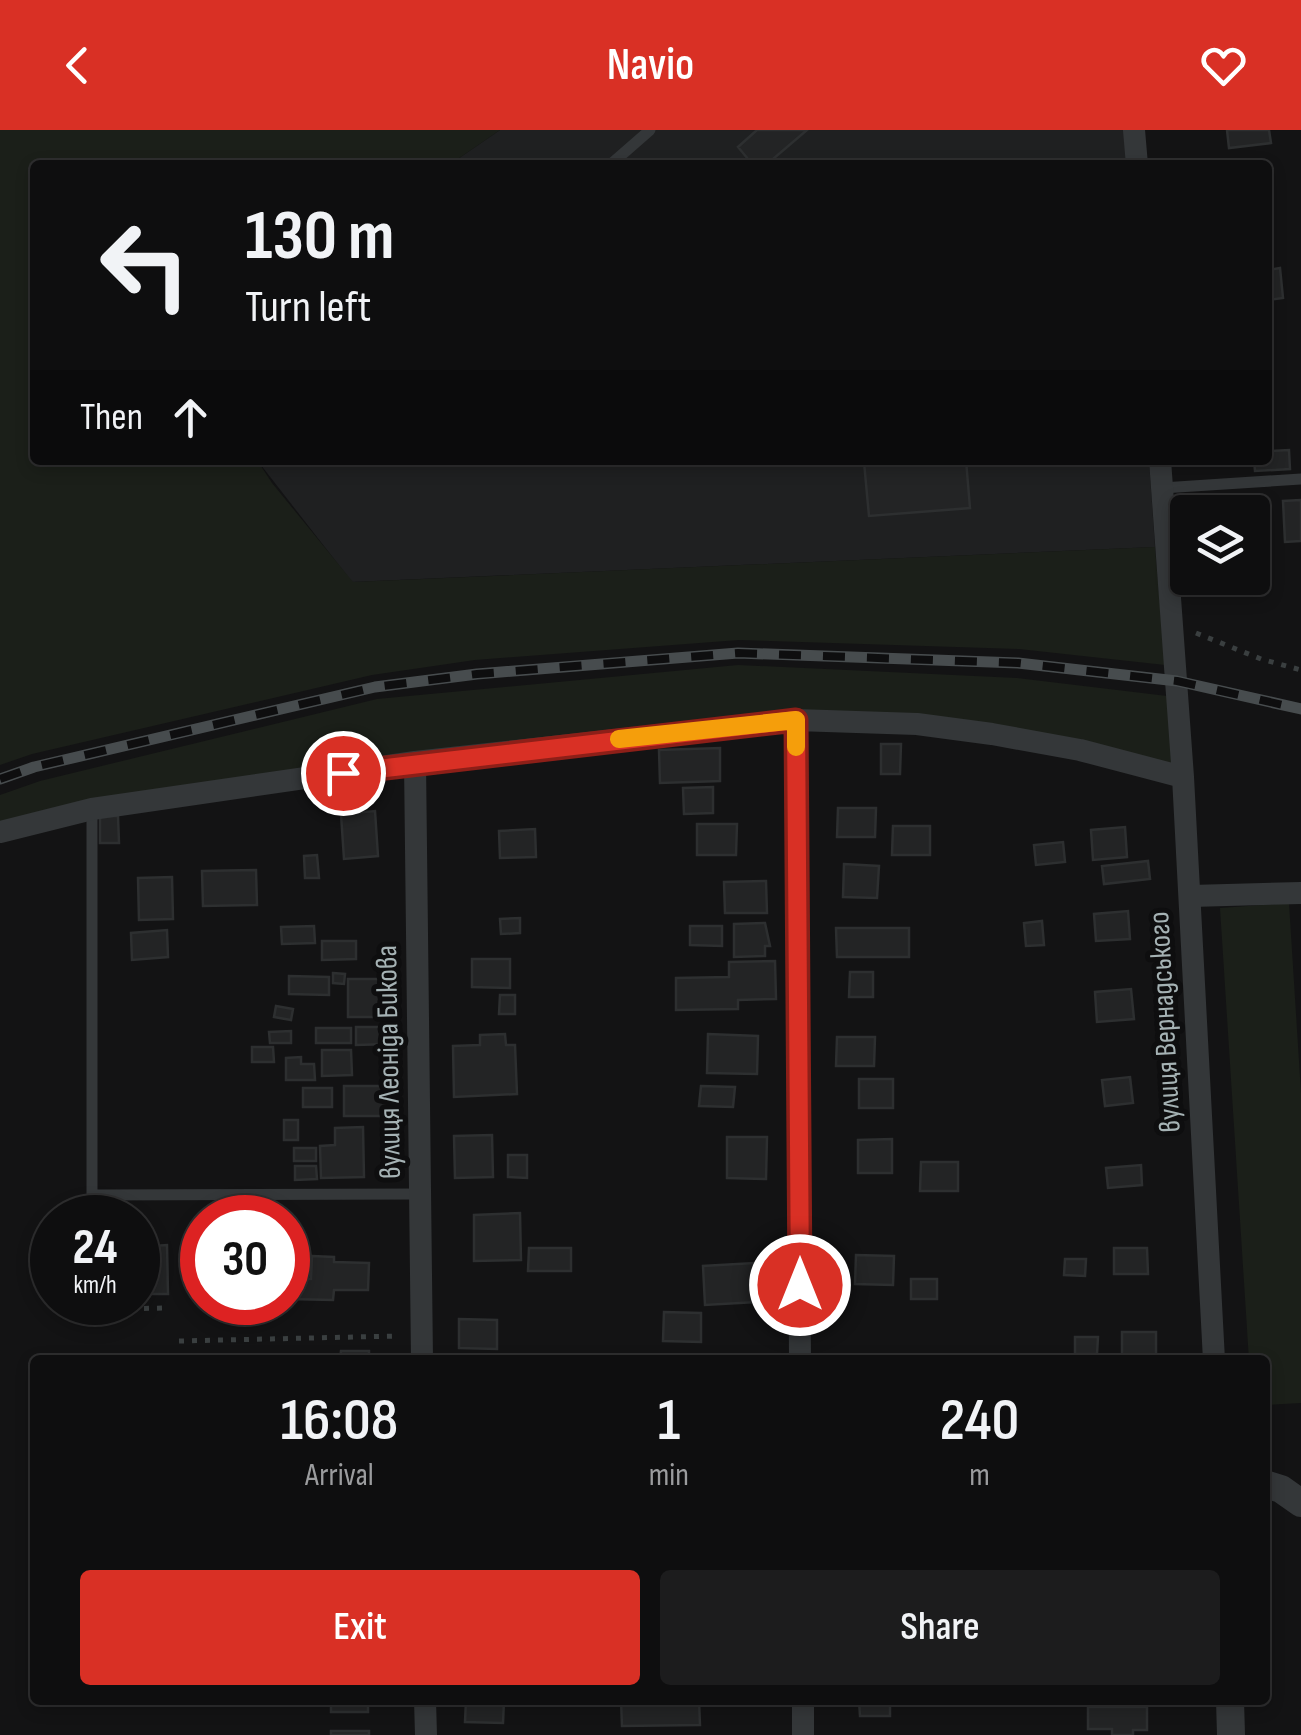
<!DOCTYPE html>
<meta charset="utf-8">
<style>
:root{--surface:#0e0e0f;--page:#1c1c1d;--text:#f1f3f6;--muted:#9b9c9e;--line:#2e2e2f;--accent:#d93025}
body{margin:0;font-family:"Sofia Sans Condensed",sans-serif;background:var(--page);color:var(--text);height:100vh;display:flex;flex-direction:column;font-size:38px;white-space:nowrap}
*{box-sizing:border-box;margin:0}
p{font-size:32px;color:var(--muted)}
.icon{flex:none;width:55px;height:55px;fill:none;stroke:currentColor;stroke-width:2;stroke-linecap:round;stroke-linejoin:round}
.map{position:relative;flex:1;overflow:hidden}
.details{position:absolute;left:30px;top:1225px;width:1240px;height:350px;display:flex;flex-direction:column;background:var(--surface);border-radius:10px;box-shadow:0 5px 15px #0003,0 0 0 2px var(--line)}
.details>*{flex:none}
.hud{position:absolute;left:30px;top:30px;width:1242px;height:305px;border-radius:10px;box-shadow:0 5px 15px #0003,0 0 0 2px var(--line);background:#0e0e0f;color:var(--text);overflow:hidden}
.buttons{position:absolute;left:1170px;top:365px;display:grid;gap:20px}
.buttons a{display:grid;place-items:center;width:100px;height:100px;border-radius:10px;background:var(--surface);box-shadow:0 5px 15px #0003,0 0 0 2px var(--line);font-size:50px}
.speed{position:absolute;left:30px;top:1065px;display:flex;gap:20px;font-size:50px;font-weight:700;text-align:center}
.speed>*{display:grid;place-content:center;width:130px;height:130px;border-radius:50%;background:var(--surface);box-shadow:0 5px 15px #0003,0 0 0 2px var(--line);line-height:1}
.speed small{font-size:25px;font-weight:400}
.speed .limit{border:15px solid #d22;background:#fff;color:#111}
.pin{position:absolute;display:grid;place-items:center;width:85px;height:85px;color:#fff;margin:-42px;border:5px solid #fff;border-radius:50%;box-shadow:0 2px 10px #0007}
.me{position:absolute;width:110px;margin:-55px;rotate:0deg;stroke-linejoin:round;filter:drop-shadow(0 0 8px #0008)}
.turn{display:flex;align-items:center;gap:35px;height:210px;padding:0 50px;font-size:45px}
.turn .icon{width:130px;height:130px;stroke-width:2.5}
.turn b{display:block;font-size:70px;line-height:85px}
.then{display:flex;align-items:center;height:95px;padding:0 50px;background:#0003;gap:20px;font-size:38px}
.eta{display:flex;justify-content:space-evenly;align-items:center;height:170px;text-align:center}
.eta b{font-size:60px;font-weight:600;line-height:70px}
.cta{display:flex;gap:20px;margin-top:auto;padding:20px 50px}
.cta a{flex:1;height:115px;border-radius:10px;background:var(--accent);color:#fff;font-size:40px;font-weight:600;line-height:115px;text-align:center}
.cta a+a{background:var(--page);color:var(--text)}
header{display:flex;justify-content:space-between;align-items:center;height:130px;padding:0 50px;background:var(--accent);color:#fff;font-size:45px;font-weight:600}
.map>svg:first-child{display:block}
.built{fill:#1f2021}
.green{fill:#1b1f19}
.building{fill:#232425;stroke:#2d2f30;stroke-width:2.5}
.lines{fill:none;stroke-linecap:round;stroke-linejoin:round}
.path{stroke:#3a3f40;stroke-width:5;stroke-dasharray:5 8;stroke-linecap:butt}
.service{stroke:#343739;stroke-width:11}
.minor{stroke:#343739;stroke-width:22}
.tertiary{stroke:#343739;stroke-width:28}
.rail-casing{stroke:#474c4e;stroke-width:11}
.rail{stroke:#0e0e0f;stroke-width:8;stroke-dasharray:22;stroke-linecap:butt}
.route-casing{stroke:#8d1f18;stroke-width:25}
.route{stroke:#d93025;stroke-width:18}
.slow{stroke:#f59e0b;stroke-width:18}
.labels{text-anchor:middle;stroke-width:10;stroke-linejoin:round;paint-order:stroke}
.street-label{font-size:30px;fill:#a5b2b4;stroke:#0e0e0f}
</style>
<header><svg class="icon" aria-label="back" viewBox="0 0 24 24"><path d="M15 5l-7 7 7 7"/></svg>Navio<svg class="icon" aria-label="heart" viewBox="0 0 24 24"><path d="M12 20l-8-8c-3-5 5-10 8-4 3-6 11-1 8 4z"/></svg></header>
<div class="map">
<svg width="1301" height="1605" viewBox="0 0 1301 1605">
<rect width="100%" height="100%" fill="#131314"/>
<!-- built -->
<path class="built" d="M 500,0 L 1124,0 L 1127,35 L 449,35 Z
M 257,330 L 1149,330 L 1155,417 L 352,452 Z"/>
<!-- green -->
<path class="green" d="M 0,0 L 500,0 L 449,35 L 35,35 L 35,330 L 257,330 L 272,353 L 353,452 L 1155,417 L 1165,535 L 1019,519 L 739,510 L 475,530 L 372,545 L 32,624 L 0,635 Z
M 738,535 L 1017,548 L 1167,566 L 1173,637 L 794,583 L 0,697 L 0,665 L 40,651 L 377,569 Z
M 1289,773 L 1301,963 L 1301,1273 L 1265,1275 L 1265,1230 L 1249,1230 L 1220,778 Z"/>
<!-- building -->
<path class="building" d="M 757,0 L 807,0 L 766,35 L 753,35 L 738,17 Z
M 1227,0 L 1269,0 L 1271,13 L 1229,18 Z
M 1280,138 L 1283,168 L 1268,170 L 1268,140 Z
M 1289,320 L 1290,339 L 1255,341 L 1254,330 L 1268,330 L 1268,321 Z
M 893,330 L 966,330 L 970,378 L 869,386 L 864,332 Z
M 1301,370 L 1301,411 L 1285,412 L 1283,371 Z
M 881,614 L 901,614 L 900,644 L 881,644 Z
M 720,618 L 720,651 L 660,653 L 659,620 Z
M 713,657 L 713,683 L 684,684 L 683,658 Z
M 838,678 L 876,678 L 875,707 L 837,707 Z
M 375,681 L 378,726 L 344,729 L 341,684 Z
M 100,686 L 118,686 L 119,713 L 100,713 Z
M 697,694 L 737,694 L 736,725 L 697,725 Z
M 893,696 L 930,696 L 930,725 L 892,725 Z
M 1125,697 L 1127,727 L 1093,730 L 1091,700 Z
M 535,699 L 536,727 L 500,728 L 499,701 Z
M 1063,712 L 1065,732 L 1036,735 L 1034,715 Z
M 317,725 L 319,748 L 305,748 L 304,726 Z
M 1148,731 L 1150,749 L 1104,754 L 1102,736 Z
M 844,734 L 879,736 L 877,768 L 843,767 Z
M 256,740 L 257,775 L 203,776 L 202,741 Z
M 172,747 L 173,789 L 139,790 L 138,748 Z
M 766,751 L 767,783 L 725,783 L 724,752 Z
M 1128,781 L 1130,809 L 1096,811 L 1094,784 Z
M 520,788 L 520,803 L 501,804 L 500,789 Z
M 1042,791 L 1044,815 L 1026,816 L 1024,793 Z
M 765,793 L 770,816 L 765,816 L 765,826 L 734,827 L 734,794 Z
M 314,796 L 315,813 L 282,814 L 281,797 Z
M 690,796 L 722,796 L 722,816 L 690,815 Z
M 836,798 L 909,798 L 909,827 L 837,827 Z
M 167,800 L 168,827 L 132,830 L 131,803 Z
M 322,811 L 356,811 L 356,829 L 322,830 Z
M 472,829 L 510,829 L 510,858 L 472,857 Z
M 775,831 L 776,869 L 738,870 L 738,879 L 676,880 L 676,848 L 729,847 L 729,832 Z
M 850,842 L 873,842 L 873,867 L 849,867 Z
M 333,843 L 345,844 L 344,854 L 333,853 Z
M 289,846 L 329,847 L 329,865 L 289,864 Z
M 348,849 L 385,849 L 384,887 L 348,887 Z
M 1131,859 L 1134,889 L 1097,892 L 1095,862 Z
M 500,865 L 515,865 L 515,884 L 499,884 Z
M 276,876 L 293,879 L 291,890 L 274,887 Z
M 356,897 L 390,897 L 390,914 L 356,915 Z
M 316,898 L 351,898 L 351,913 L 316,913 Z
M 291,901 L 291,913 L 270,913 L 269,902 Z
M 505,904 L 506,915 L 515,915 L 517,964 L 454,967 L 453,916 L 480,915 L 480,905 Z
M 708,904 L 758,906 L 757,944 L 707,943 Z
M 837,907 L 875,907 L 874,936 L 836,936 Z
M 252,917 L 273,917 L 274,932 L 252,932 Z
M 322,920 L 351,920 L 352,945 L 322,946 Z
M 301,927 L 301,934 L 314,934 L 315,950 L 286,950 L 286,928 Z
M 1130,947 L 1133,973 L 1105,976 L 1102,950 Z
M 859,949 L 893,949 L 893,978 L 859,978 Z
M 344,956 L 389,956 L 388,986 L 344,986 Z
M 701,956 L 735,957 L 733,977 L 699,976 Z
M 303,958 L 332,958 L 332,977 L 303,977 Z
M 284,990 L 298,990 L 298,1010 L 284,1010 Z
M 363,997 L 364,1047 L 321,1048 L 320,1016 L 335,1015 L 335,998 Z
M 492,1005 L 493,1047 L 455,1048 L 454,1006 Z
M 727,1007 L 767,1007 L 766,1049 L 727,1048 Z
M 892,1009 L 892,1043 L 858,1043 L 858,1010 Z
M 294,1018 L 316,1018 L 316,1031 L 294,1031 Z
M 508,1025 L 527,1025 L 527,1048 L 508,1047 Z
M 921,1032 L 958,1032 L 958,1061 L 920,1061 Z
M 1141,1035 L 1142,1055 L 1108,1058 L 1106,1038 Z
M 295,1036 L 316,1036 L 317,1049 L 295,1050 Z
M 520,1083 L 521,1130 L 474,1131 L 474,1085 Z
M 152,1105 L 152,1116 L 167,1115 L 168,1164 L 138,1164 L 138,1106 Z
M 529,1118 L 571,1118 L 571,1141 L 528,1141 Z
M 1114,1118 L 1147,1118 L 1148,1144 L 1114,1144 Z
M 856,1125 L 894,1126 L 893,1155 L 855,1154 Z
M 312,1126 L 334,1127 L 334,1132 L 369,1133 L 368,1160 L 334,1160 L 333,1170 L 288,1169 L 288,1148 L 311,1149 Z
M 1065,1129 L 1086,1129 L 1085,1146 L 1064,1145 Z
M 754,1133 L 756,1172 L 705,1175 L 703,1136 Z
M 911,1149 L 937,1149 L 937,1169 L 911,1169 Z
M 664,1182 L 701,1183 L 701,1212 L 663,1211 Z
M 459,1189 L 497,1190 L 497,1219 L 459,1218 Z
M 1122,1202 L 1156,1202 L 1156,1225 L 1122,1225 Z
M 1075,1207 L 1098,1207 L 1097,1224 L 1075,1224 Z
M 341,1221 L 369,1221 L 369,1230 L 340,1230 Z
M 331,1570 L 368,1570 L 368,1582 L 331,1582 Z
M 466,1570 L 504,1570 L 503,1593 L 465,1592 Z
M 621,1570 L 699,1570 L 700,1595 L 622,1596 Z
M 859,1570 L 890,1570 L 890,1586 L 860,1586 Z
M 1088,1577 L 1147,1577 L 1147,1600 L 1133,1600 L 1133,1605 L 1112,1605 L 1112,1599 L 1088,1599 Z
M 331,1601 L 369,1601 L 369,1605 L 331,1605 Z"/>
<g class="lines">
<!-- path -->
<path class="path" d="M 1196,503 L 1261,529 L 1301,540
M 112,1172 L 112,1179 L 165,1178
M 179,1211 L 398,1206"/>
<!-- service -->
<path class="service" d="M 610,35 L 650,0
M 1162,358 L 1301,349
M 92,679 L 92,1065 L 420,1064"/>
<!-- minor -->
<path class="minor" d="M 1134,0 L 1137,35
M 1160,330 L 1183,647 L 1214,1230
M 796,590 L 800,1230
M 415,632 L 422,1230
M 0,702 L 92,679 L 415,632 L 796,590 L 917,594 L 992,604 L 1080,620 L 1183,647
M 1191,766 L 1301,763
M 425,1570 L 426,1605
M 803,1570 L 803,1605"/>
<!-- tertiary -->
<path class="tertiary" d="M 1265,1354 L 1281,1359 L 1301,1373
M 1230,1570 L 1231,1605"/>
<defs>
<path id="rail" d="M 0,649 L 34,637 L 375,557 L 477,544 L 738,523 L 1018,533 L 1177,551 L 1301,579"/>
</defs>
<!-- rail casing -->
<use href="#rail" class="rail-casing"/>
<!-- rail -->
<use href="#rail" class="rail"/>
</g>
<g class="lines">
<defs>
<path id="route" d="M 343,643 L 796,590 L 800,1155"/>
</defs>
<!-- route casing -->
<use href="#route" class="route-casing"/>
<!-- route -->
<use href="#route" class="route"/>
<!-- slow -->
<path class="slow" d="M 619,609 L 796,590 L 796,617"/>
</g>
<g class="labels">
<!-- street labels -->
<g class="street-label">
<text transform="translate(1164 892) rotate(-93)" y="10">вулиця Вернадського</text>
<text transform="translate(388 932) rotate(-91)" y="10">вулиця Леоніда Бикова</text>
</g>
</g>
</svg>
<div class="buttons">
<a><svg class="icon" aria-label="layers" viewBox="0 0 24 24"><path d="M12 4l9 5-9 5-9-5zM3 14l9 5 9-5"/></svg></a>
</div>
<div class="speed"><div>24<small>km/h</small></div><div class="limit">30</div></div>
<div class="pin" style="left:343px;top:643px;background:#d93025"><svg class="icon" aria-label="arrive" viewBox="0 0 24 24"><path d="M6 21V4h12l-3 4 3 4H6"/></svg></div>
<svg class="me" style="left:800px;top:1155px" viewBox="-20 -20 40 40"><circle r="17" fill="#d93025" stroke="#fff" stroke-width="3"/><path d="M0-11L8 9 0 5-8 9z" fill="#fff"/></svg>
<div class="hud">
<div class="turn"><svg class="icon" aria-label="left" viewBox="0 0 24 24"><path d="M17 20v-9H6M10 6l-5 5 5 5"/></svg><div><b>130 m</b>Turn left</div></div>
<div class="then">Then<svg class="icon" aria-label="ahead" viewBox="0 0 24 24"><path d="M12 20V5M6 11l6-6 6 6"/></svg></div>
</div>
<section class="details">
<div class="eta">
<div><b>16:08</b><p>Arrival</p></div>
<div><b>1</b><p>min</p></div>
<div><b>240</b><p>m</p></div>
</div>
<div class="cta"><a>Exit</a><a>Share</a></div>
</section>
</div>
